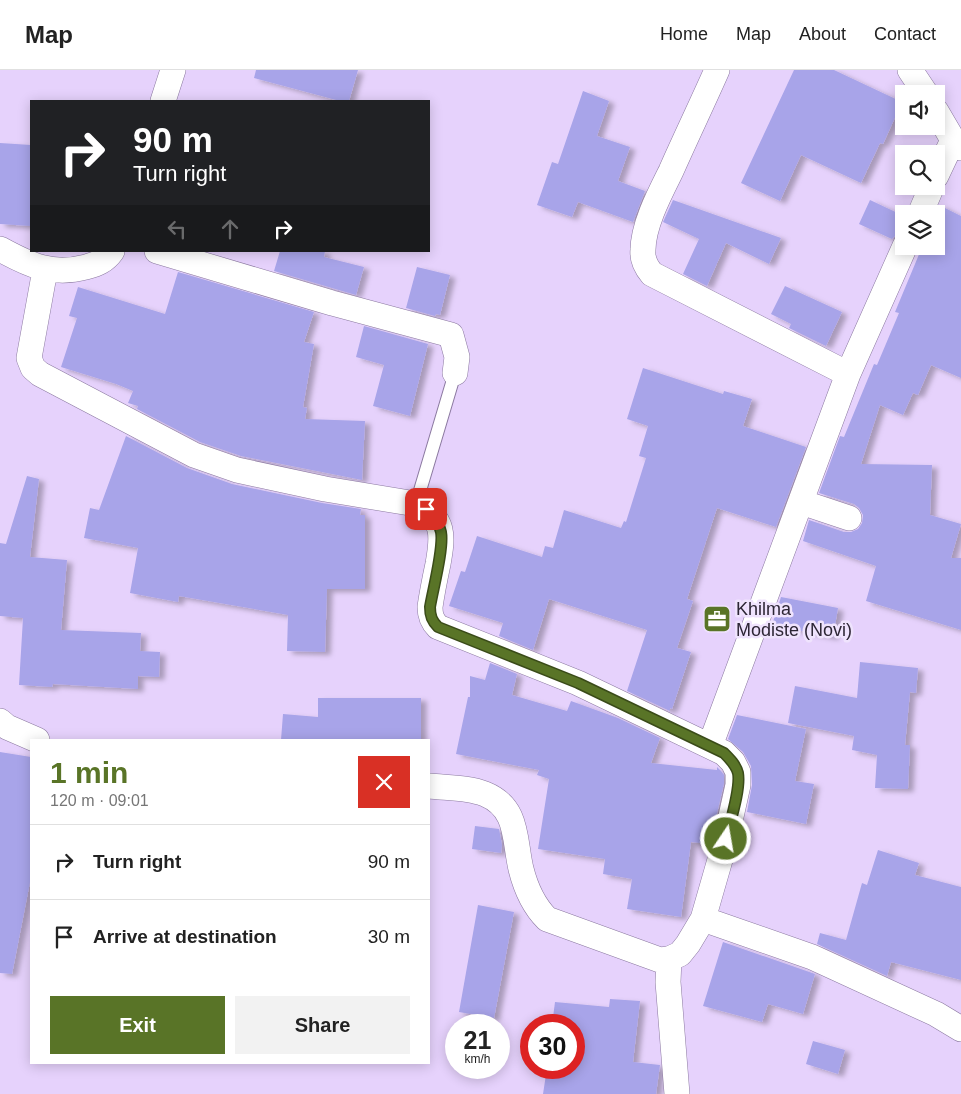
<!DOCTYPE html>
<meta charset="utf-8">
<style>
:root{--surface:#fff;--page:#f2f2f2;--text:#222;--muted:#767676;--line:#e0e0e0;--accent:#597427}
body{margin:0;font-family:Helvetica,sans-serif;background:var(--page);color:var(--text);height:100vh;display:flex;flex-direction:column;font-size:19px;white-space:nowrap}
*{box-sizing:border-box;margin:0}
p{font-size:16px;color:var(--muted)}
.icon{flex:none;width:28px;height:28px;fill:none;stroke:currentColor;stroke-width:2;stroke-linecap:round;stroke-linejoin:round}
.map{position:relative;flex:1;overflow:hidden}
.details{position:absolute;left:30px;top:669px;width:400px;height:325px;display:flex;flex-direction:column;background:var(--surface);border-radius:0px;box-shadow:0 2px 12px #0003}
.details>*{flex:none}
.guide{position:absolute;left:30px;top:30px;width:400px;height:152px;border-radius:0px;box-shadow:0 2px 12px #0003;background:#202124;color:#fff;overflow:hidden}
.buttons{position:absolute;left:895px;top:15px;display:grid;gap:10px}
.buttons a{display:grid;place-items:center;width:50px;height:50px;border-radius:0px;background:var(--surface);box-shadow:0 2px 12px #0003;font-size:25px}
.speed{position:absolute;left:445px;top:944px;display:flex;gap:10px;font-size:25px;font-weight:700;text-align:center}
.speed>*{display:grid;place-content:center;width:65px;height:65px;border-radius:50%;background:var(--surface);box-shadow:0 2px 12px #0003;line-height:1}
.speed small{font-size:12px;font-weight:400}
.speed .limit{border:8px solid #d22;background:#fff;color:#111}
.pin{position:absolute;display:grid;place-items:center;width:42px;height:42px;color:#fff;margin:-21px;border-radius:10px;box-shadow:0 2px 8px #0006}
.me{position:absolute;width:55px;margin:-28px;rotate:12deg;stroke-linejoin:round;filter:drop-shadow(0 0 4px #0008)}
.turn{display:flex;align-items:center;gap:18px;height:105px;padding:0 20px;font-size:22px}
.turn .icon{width:65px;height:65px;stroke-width:2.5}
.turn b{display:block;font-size:35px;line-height:42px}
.lanes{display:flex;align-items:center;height:48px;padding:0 20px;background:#0003;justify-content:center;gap:25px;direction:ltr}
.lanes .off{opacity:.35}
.round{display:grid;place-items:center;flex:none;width:52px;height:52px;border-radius:0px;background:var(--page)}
.headline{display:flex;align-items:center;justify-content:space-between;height:85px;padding:0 20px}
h1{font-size:30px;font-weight:700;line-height:38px;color:var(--accent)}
.primary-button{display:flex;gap:10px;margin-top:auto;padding:10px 20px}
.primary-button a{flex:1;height:58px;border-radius:0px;background:var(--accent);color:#fff;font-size:20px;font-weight:700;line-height:58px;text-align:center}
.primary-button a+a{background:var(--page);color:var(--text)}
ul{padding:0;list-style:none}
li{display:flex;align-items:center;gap:15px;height:75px;padding:0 20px;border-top:1px solid var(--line)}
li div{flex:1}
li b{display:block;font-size:19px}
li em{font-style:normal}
header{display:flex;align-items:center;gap:30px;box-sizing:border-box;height:70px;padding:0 25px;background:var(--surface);border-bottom:1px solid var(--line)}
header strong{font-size:24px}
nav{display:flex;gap:28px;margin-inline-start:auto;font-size:18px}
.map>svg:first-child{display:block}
.building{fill:#a8a4e9;filter:url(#shadow)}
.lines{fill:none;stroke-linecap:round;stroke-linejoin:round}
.service-casing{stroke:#8b79a0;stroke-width:14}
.minor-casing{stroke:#8b79a0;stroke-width:26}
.service{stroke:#fff;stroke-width:12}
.minor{stroke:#fff;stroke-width:25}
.route-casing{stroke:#3a4b19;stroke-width:12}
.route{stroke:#597427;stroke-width:9}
.labels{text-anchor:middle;stroke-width:5;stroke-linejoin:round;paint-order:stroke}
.poi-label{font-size:18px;fill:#2d2635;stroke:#efe3fd;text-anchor:start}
</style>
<header>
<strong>Map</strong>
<nav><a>Home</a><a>Map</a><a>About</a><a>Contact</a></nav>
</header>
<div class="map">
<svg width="961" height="1024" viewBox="0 0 961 1024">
<defs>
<filter id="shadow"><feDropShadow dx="5.5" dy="3" stdDeviation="2.5" flood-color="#0004"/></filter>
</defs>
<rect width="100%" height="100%" fill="#e6d2fc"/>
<!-- building -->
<path class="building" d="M 256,0 L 358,0 L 349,31 L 340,31 L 254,8 Z
M 794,0 L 834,0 L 902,32 L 883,74 L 880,73 L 861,113 L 801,85 L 780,131 L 741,113 Z
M 583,21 L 609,31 L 597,66 L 630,77 L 618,111 L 645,121 L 633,152 L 578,132 L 572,147 L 537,135 L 552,92 L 558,94 Z
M 0,73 L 31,75 L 31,156 L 0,154 Z
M 673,130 L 781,168 L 769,194 L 726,173 L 707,216 L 683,204 L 699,169 L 663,152 Z
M 870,130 L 904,146 L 904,162 L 897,164 L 892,169 L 859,154 Z
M 939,135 L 961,146 L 961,308 L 931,295 L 918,325 L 913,323 L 903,345 L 880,335 L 861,394 L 932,395 L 930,445 L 961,454 L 951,488 L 961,488 L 961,560 L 866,531 L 876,496 L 803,471 L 809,450 L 844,462 L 851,462 L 858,459 L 862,453 L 863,445 L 859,438 L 854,434 L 819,423 L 840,366 L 844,367 L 874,294 L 877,295 L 899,243 L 895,242 L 920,182 L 918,181 L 919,176 L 936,176 L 936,144 Z
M 280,181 L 325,181 L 324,187 L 364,197 L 356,225 L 274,201 Z
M 417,197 L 450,205 L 440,245 L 436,244 L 435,246 L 406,238 Z
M 178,202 L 314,242 L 304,272 L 314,274 L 303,337 L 307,338 L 305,349 L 365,351 L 362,410 L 241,386 L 200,372 L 137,339 L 138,336 L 128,333 L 133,321 L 116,314 L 61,297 L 77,248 L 69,246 L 78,217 L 165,244 Z
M 785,216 L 842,242 L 826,276 L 789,258 L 791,254 L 771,244 Z
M 364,256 L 428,274 L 410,346 L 373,336 L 384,295 L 356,287 Z
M 643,298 L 723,324 L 724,321 L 752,329 L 743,356 L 806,377 L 776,457 L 717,438 L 687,529 L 693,531 L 677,578 L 691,582 L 672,639 L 670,638 L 670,641 L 627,621 L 647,560 L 549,529 L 533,580 L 499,566 L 503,553 L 449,536 L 461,501 L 465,502 L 477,466 L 542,487 L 545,476 L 553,478 L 564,440 L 621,458 L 624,451 L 626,452 L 646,388 L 639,386 L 648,356 L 627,349 Z
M 126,366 L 187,398 L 232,414 L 322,433 L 361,439 L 360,445 L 365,445 L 365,519 L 327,519 L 325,582 L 287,581 L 288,545 L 179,526 L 178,532 L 130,523 L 138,478 L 84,468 L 90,438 L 99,440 Z
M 27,406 L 39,409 L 30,487 L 67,490 L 61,560 L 141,563 L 140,581 L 160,582 L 159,607 L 138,606 L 138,619 L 53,614 L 52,617 L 19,615 L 23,548 L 0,546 L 0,473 L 6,474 Z
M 781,527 L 838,538 L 833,567 L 772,555 Z
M 860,592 L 918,598 L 916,623 L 910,622 L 905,675 L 910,675 L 908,719 L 875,718 L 877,685 L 852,680 L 854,666 L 788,653 L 795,616 L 857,628 Z
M 490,593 L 517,604 L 512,625 L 567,641 L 571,631 L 618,648 L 660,668 L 651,693 L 717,700 L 717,697 L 721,701 L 724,705 L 724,713 L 710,774 L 691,772 L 681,847 L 627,839 L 632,809 L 603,804 L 605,789 L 538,779 L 549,709 L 537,705 L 539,700 L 456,684 L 468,627 L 470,627 L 470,606 L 485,610 Z
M 318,628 L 421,628 L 421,670 L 281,670 L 283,644 L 318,647 Z
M 737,645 L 806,659 L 795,711 L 814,714 L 806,754 L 747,742 L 752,715 L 751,696 L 743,682 L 728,669 Z
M 0,682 L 31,687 L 31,807 L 12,904 L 0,903 Z
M 475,756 L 499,759 L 502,775 L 501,783 L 472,779 Z
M 878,780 L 919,793 L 915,805 L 961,817 L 961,910 L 891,892 L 887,906 L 817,874 L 820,863 L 846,870 L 862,813 L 867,815 Z
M 478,835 L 514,842 L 494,948 L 459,942 Z
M 723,872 L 815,904 L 803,944 L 768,934 L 762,952 L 703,936 Z
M 610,929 L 640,931 L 633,992 L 660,995 L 656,1024 L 543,1024 L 547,998 L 574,998 L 574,955 L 552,955 L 555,932 L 609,937 Z
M 813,971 L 845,980 L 838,1004 L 806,994 Z"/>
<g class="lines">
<defs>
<path id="service" d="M 416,434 L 455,303"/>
<path id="minor" d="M 717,0 C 702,34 686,67 671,101 C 660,123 643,155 643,180 C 642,189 646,197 652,204 L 848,304
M 910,0 L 926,24
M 163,31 L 173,0
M 936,41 L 953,70 L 961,78
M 936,106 L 953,70
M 920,144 L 932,116
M 0,179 C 29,195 52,206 86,197 C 97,194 105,191 112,181
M 157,181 L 332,233 L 451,265 L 457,287 L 455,303
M 45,200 L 29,288 L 33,298 L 40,304 L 194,385 L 237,400 L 325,419 L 416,434 C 445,448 443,466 438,494 C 435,508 432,523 430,537 C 430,546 432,551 438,557 L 578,613 L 724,683 L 733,692 L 738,702 L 738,715 L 726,769 L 703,849 L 688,874 L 680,884 L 669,889 L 660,890 L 547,849 C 533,835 526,819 521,799 C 514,770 519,738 485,724 C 468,717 447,718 429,716
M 801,432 L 849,448
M 0,651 L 7,657 L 37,670
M 710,676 L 848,304 L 905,176
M 703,849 L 812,887 L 936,944 L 961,959
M 669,889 L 668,912 L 677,1024"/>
</defs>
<!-- service casing -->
<use href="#service" class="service-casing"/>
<!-- minor casing -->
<use href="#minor" class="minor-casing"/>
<!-- service -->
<use href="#service" class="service"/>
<!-- minor -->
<use href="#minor" class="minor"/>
</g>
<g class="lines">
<defs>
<path id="route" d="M 426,439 C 433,445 439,453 441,462 C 444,478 433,519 430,537 C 430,546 432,551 438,557 L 578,613 L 724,683 C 730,689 736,695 738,703 C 741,719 730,752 726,769"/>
</defs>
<!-- route casing -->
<use href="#route" class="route-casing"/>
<!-- route -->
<use href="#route" class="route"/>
</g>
<!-- icons -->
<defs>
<symbol id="office-square" viewBox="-11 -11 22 22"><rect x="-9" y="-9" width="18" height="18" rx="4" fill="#597427" stroke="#efe3fd"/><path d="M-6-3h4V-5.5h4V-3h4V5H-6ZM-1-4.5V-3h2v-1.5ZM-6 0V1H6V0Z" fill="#fff"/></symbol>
</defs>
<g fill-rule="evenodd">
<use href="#office-square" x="701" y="533" width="32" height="32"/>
</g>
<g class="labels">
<!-- poi labels -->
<g class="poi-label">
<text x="736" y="545">Khilma<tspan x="736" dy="21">Modiste (Novi)</tspan></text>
</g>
</g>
</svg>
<div class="buttons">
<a><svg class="icon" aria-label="sound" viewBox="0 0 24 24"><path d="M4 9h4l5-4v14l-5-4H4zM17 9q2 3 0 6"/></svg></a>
<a><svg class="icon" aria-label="search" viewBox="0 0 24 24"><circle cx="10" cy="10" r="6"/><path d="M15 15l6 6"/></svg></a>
<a><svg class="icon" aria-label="layers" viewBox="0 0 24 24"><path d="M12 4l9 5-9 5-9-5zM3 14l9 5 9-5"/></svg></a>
</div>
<div class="speed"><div>21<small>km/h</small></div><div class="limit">30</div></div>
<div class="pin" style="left:426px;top:439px;background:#d93025"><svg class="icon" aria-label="arrive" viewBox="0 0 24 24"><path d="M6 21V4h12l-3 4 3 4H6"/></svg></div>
<svg class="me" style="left:726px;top:769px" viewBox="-20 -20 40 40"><circle r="17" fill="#597427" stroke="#fff" stroke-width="3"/><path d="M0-11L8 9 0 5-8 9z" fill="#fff"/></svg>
<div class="guide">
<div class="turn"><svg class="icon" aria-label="right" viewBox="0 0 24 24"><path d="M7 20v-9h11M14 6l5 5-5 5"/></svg><div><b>90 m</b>Turn right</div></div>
<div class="lanes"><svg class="icon off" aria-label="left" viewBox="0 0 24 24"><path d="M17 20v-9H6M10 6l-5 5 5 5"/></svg><svg class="icon off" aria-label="ahead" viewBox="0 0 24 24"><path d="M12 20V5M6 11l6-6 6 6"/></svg><svg class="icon" aria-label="right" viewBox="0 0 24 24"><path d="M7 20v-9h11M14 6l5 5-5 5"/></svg></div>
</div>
<section class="details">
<div class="headline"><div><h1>1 min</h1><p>120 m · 09:01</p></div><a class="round" style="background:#d93025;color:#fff"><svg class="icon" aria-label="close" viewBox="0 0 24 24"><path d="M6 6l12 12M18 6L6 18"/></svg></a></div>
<ul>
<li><svg class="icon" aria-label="right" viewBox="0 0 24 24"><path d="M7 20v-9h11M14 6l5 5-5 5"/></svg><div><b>Turn right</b></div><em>90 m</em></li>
<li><svg class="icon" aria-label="arrive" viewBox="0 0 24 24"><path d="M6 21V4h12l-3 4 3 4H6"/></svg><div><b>Arrive at destination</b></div><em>30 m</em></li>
</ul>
<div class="primary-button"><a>Exit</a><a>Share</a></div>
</section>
</div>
